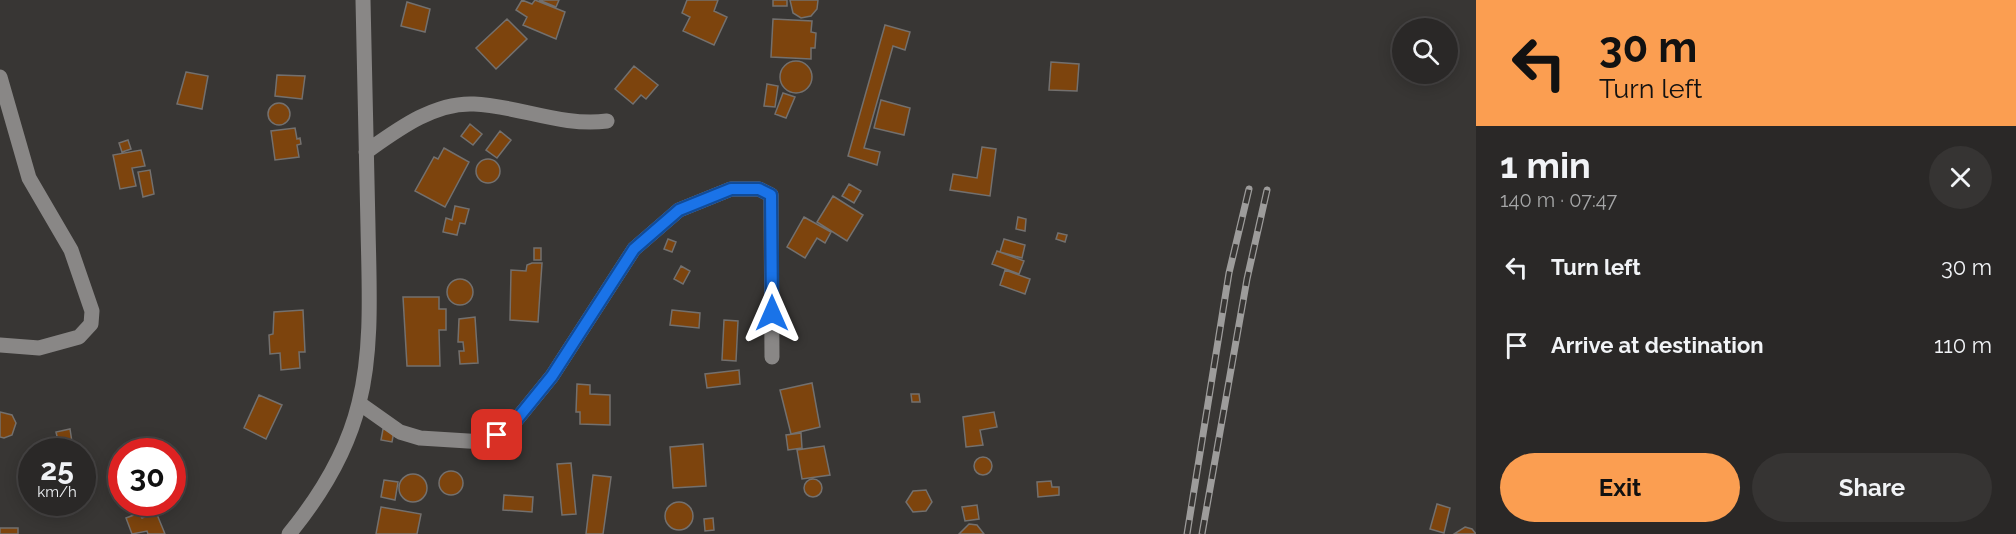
<!DOCTYPE html>
<meta charset="utf-8">
<style>
:root{--surface:#2a2827;--page:#363433;--text:#f1f3f6;--muted:#a5a6a7;--line:#464444;--accent:#fb9e51}
body{margin:0;font-family:Raleway,sans-serif;background:var(--page);color:var(--text);height:100vh;display:flex;flex-direction:column;font-size:22px;white-space:nowrap}
*{box-sizing:border-box;margin:0}
p{font-size:20px;color:var(--muted)}
.icon{flex:none;width:33px;height:33px;fill:none;stroke:currentColor;stroke-width:2;stroke-linecap:round;stroke-linejoin:round}
.map{position:relative;flex:1;overflow:hidden}
.details{display:flex;flex-direction:column;background:var(--surface);width:540px}
.details>*{flex:none}
.guide{background:#fb9e51;color:#111;overflow:hidden}
.buttons{position:absolute;left:1392px;top:18px;display:grid;gap:12px}
.buttons a{display:grid;place-items:center;width:66px;height:66px;border-radius:50%;background:var(--surface);box-shadow:0 3px 15px #0003,0 0 0 2px var(--line);font-size:30px}
.speed{position:absolute;left:18px;top:438px;display:flex;gap:12px;font-size:30px;font-weight:700;text-align:center}
.speed>*{display:grid;place-content:center;width:78px;height:78px;border-radius:50%;background:var(--surface);box-shadow:0 3px 15px #0003,0 0 0 2px var(--line);line-height:1}
.speed small{font-size:15px;font-weight:400}
.speed .limit{border:9px solid #d22;background:#fff;color:#111}
.pin{position:absolute;display:grid;place-items:center;width:51px;height:51px;color:#fff;margin:-26px;border-radius:12px;box-shadow:0 3px 9px #0006}
.me{position:absolute;width:66px;margin:-33px;rotate:0deg;stroke-linejoin:round;filter:drop-shadow(0 0 4px #0008)}
.turn{display:flex;align-items:center;gap:21px;height:126px;padding:0 24px;font-size:27px}
.turn .icon{width:78px;height:78px;stroke-width:2.5}
.turn b{display:block;font-size:42px;line-height:51px}
.round{display:grid;place-items:center;flex:none;width:63px;height:63px;border-radius:32px;background:var(--page)}
.overview{display:flex;align-items:center;justify-content:space-between;height:102px;padding:0 24px}
h1{font-size:36px;font-weight:700;line-height:45px}
.button{display:flex;gap:12px;margin-top:auto;padding:12px 24px}
.button a{flex:1;height:69px;border-radius:36px;background:var(--accent);color:#111;font-size:24px;font-weight:700;line-height:69px;text-align:center}
.button a+a{background:var(--page);color:var(--text)}
ul{padding:0;list-style:none}
li{display:flex;align-items:center;gap:18px;height:78px;padding:0 24px}
li div{flex:1}
li b{display:block;font-size:22px}
li em{font-style:normal}
main{display:flex;flex:1;min-height:0}
.map>svg:first-child{display:block}
.building{fill:#7d440d;stroke:#73706e;stroke-width:1.5}
.lines{fill:none;stroke-linecap:round;stroke-linejoin:round}
.minor{stroke:#898786;stroke-width:15}
.rail-casing{stroke:#9d9c9b;stroke-width:7}
.rail{stroke:#383634;stroke-width:4.5;stroke-dasharray:14;stroke-linecap:butt}
.route-casing{stroke:#114b97;stroke-width:15}
.route{stroke:#1a73e8;stroke-width:10}
</style>
<main>
<div class="map">
<svg width="1476" height="534" viewBox="0 0 1476 534">
<rect width="100%" height="100%" fill="#383634"/>
<!-- building -->
<path class="building" d="M 522,0 L 532,4 L 535,0 L 565,12 L 556,39 L 523,25 L 527,17 L 516,10 Z
M 539,0 L 559,0 L 556,7 Z
M 687,0 L 718,0 L 714,11 L 727,17 L 714,45 L 683,31 L 690,17 L 682,13 Z
M 773,0 L 787,0 L 787,6 L 773,6 Z
M 790,0 L 818,0 L 817,9 L 811,16 L 801,18 L 793,13 Z
M 407,2 L 430,9 L 425,32 L 401,26 Z
M 507,19 L 527,39 L 496,69 L 476,48 Z
M 773,19 L 812,21 L 811,32 L 816,33 L 815,48 L 811,48 L 811,59 L 771,57 Z
M 885,25 L 910,32 L 905,50 L 893,46 L 864,148 L 880,152 L 877,165 L 848,156 Z
M780 77a16 16 0 1 1 32 0a16 16 0 1 1-32 0Z
M 1051,62 L 1079,64 L 1077,91 L 1049,90 Z
M 634,66 L 658,85 L 646,99 L 641,95 L 633,104 L 615,89 Z
M 186,72 L 208,76 L 202,109 L 177,104 Z
M 277,75 L 305,76 L 302,99 L 275,96 Z
M 767,84 L 778,86 L 775,107 L 764,106 Z
M 783,93 L 795,97 L 786,118 L 775,114 Z
M 881,100 L 910,108 L 904,135 L 874,128 Z
M268 114a11 11 0 1 1 22 0a11 11 0 1 1-22 0Z
M 470,124 L 482,134 L 473,145 L 461,136 Z
M 295,128 L 297,139 L 300,138 L 301,144 L 297,145 L 299,157 L 275,160 L 271,131 Z
M 500,131 L 511,140 L 497,158 L 486,150 Z
M 128,140 L 131,149 L 122,152 L 119,143 Z
M 982,147 L 996,149 L 990,196 L 950,190 L 953,174 L 977,178 Z
M 444,148 L 469,162 L 445,207 L 415,191 L 434,157 L 438,159 Z
M 141,150 L 145,166 L 132,168 L 136,186 L 120,189 L 113,155 Z
M476 171a12 12 0 1 1 24 0a12 12 0 1 1-24 0Z
M 150,170 L 154,194 L 143,197 L 138,172 Z
M 849,184 L 861,191 L 854,203 L 842,196 Z
M 833,196 L 863,215 L 847,241 L 817,222 Z
M 455,206 L 469,209 L 465,224 L 460,223 L 457,235 L 443,232 L 446,218 L 452,220 Z
M 804,217 L 831,232 L 825,243 L 817,238 L 805,258 L 787,247 Z
M 1018,217 L 1026,219 L 1025,231 L 1016,229 Z
M 1058,233 L 1067,235 L 1065,242 L 1056,239 Z
M 668,239 L 676,242 L 672,252 L 664,249 Z
M 1004,239 L 1025,245 L 1022,258 L 1000,252 Z
M 534,248 L 541,248 L 541,260 L 534,260 Z
M 997,251 L 1024,261 L 1019,274 L 992,264 Z
M 532,263 L 542,263 L 538,322 L 510,320 L 511,270 L 526,271 L 527,265 Z
M 681,266 L 690,271 L 683,284 L 674,279 Z
M 1005,270 L 1030,279 L 1025,294 L 1000,285 Z
M447 292a13 13 0 1 1 26 0a13 13 0 1 1-26 0Z
M 403,297 L 439,297 L 439,309 L 446,309 L 446,330 L 439,330 L 440,366 L 407,366 Z
M 303,310 L 305,352 L 299,352 L 300,368 L 281,370 L 280,353 L 270,354 L 269,335 L 273,334 L 274,312 Z
M 672,310 L 700,313 L 699,328 L 670,325 Z
M 475,317 L 478,363 L 460,364 L 459,351 L 464,351 L 463,342 L 458,342 L 459,319 Z
M 724,320 L 738,321 L 736,361 L 722,360 Z
M 739,370 L 740,384 L 707,388 L 705,374 Z
M 812,383 L 820,427 L 791,434 L 780,390 Z
M 577,384 L 590,385 L 590,394 L 610,395 L 610,425 L 580,424 L 580,412 L 576,412 Z
M 911,394 L 919,394 L 920,402 L 912,402 Z
M 259,395 L 282,405 L 266,439 L 244,428 Z
M 0,412 L 12,415 L 16,423 L 12,435 L 4,438 L 0,437 Z
M 994,412 L 997,427 L 980,430 L 983,445 L 966,447 L 963,417 Z
M 70,429 L 72,442 L 59,445 L 56,432 Z
M 383,429 L 394,431 L 392,442 L 381,440 Z
M 801,433 L 802,448 L 788,450 L 786,435 Z
M 703,444 L 706,486 L 673,488 L 670,447 Z
M 824,446 L 830,475 L 802,479 L 797,450 Z
M974 466a9 9 0 1 1 18 0a9 9 0 1 1-18 0Z
M 571,463 L 576,514 L 562,515 L 557,464 Z
M439 483a12 12 0 1 1 24 0a12 12 0 1 1-24 0Z
M399 488a14 14 0 1 1 28 0a14 14 0 1 1-28 0Z
M 593,475 L 611,477 L 603,534 L 586,534 Z
M804 488a9 9 0 1 1 18 0a9 9 0 1 1-18 0Z
M 384,480 L 398,482 L 395,500 L 381,497 Z
M 1051,481 L 1052,487 L 1059,487 L 1059,495 L 1038,497 L 1037,482 Z
M 926,490 L 932,502 L 926,511 L 913,512 L 906,502 L 913,491 Z
M 504,495 L 533,497 L 532,512 L 503,510 Z
M665 516a14 14 0 1 1 28 0a14 14 0 1 1-28 0Z
M 1437,504 L 1450,508 L 1444,533 L 1430,529 Z
M 977,505 L 979,519 L 965,521 L 962,507 Z
M 381,507 L 421,514 L 417,534 L 376,534 Z
M 156,512 L 165,534 L 148,534 L 147,531 L 132,534 L 126,518 L 139,513 L 142,518 Z
M 713,518 L 714,530 L 705,531 L 704,519 Z
M 969,524 L 977,525 L 984,534 L 959,534 Z
M 1465,527 L 1472,529 L 1476,534 L 1454,534 Z
M 0,528 L 18,528 L 18,534 L 0,534 Z"/>
<g class="lines">
<!-- minor -->
<path class="minor" d="M 0,77 L 29,178 L 71,250 L 92,311 L 91,324 L 79,337 L 39,348 L 0,345
M 366,152 C 397,130 434,102 474,104 C 519,106 562,127 607,121
M 359,403 L 400,432 L 420,438 L 484,442 L 509,429 L 552,376 L 634,249 L 679,210 L 731,189 L 759,189 L 771,195 L 772,357
M 289,534 C 321,495 347,453 359,403 C 373,348 369,284 368,227 C 366,151 365,76 363,0"/>
<defs>
<path id="rail" d="M 1187,534 L 1229,273 L 1249,189
M 1202,534 L 1247,279 L 1267,190"/>
</defs>
<!-- rail casing -->
<use href="#rail" class="rail-casing"/>
<!-- rail -->
<use href="#rail" class="rail"/>
</g>
<g class="lines">
<defs>
<path id="route" d="M 497,435 L 509,429 L 552,376 L 634,249 L 679,210 L 731,189 L 759,189 L 771,195 L 772,313"/>
</defs>
<!-- route casing -->
<use href="#route" class="route-casing"/>
<!-- route -->
<use href="#route" class="route"/>
</g>
</svg>
<div class="buttons">
<a><svg class="icon" aria-label="search" viewBox="0 0 24 24"><circle cx="10" cy="10" r="6"/><path d="M15 15l6 6"/></svg></a>
</div>
<div class="speed"><div>25<small>km/h</small></div><div class="limit">30</div></div>
<div class="pin" style="left:497px;top:435px;background:#d93025"><svg class="icon" aria-label="arrive" viewBox="0 0 24 24"><path d="M6 21V4h12l-3 4 3 4H6"/></svg></div>
<svg class="me" style="left:772px;top:313px" viewBox="-20 -20 40 40"><path d="M0-17L14 15 0 8-14 15z" fill="#1a73e8" stroke="#fff" stroke-width="4"/></svg>
</div>
<section class="details">
<div class="guide">
<div class="turn"><svg class="icon" aria-label="left" viewBox="0 0 24 24"><path d="M17 20v-9H6M10 6l-5 5 5 5"/></svg><div><b>30 m</b>Turn left</div></div>
</div>
<div class="overview"><div><h1>1 min</h1><p>140 m · 07:47</p></div><a class="round"><svg class="icon" aria-label="close" viewBox="0 0 24 24"><path d="M6 6l12 12M18 6L6 18"/></svg></a></div>
<ul>
<li><svg class="icon" aria-label="left" viewBox="0 0 24 24"><path d="M17 20v-9H6M10 6l-5 5 5 5"/></svg><div><b>Turn left</b></div><em>30 m</em></li>
<li><svg class="icon" aria-label="arrive" viewBox="0 0 24 24"><path d="M6 21V4h12l-3 4 3 4H6"/></svg><div><b>Arrive at destination</b></div><em>110 m</em></li>
</ul>
<div class="button"><a>Exit</a><a>Share</a></div>
</section>
</main>
